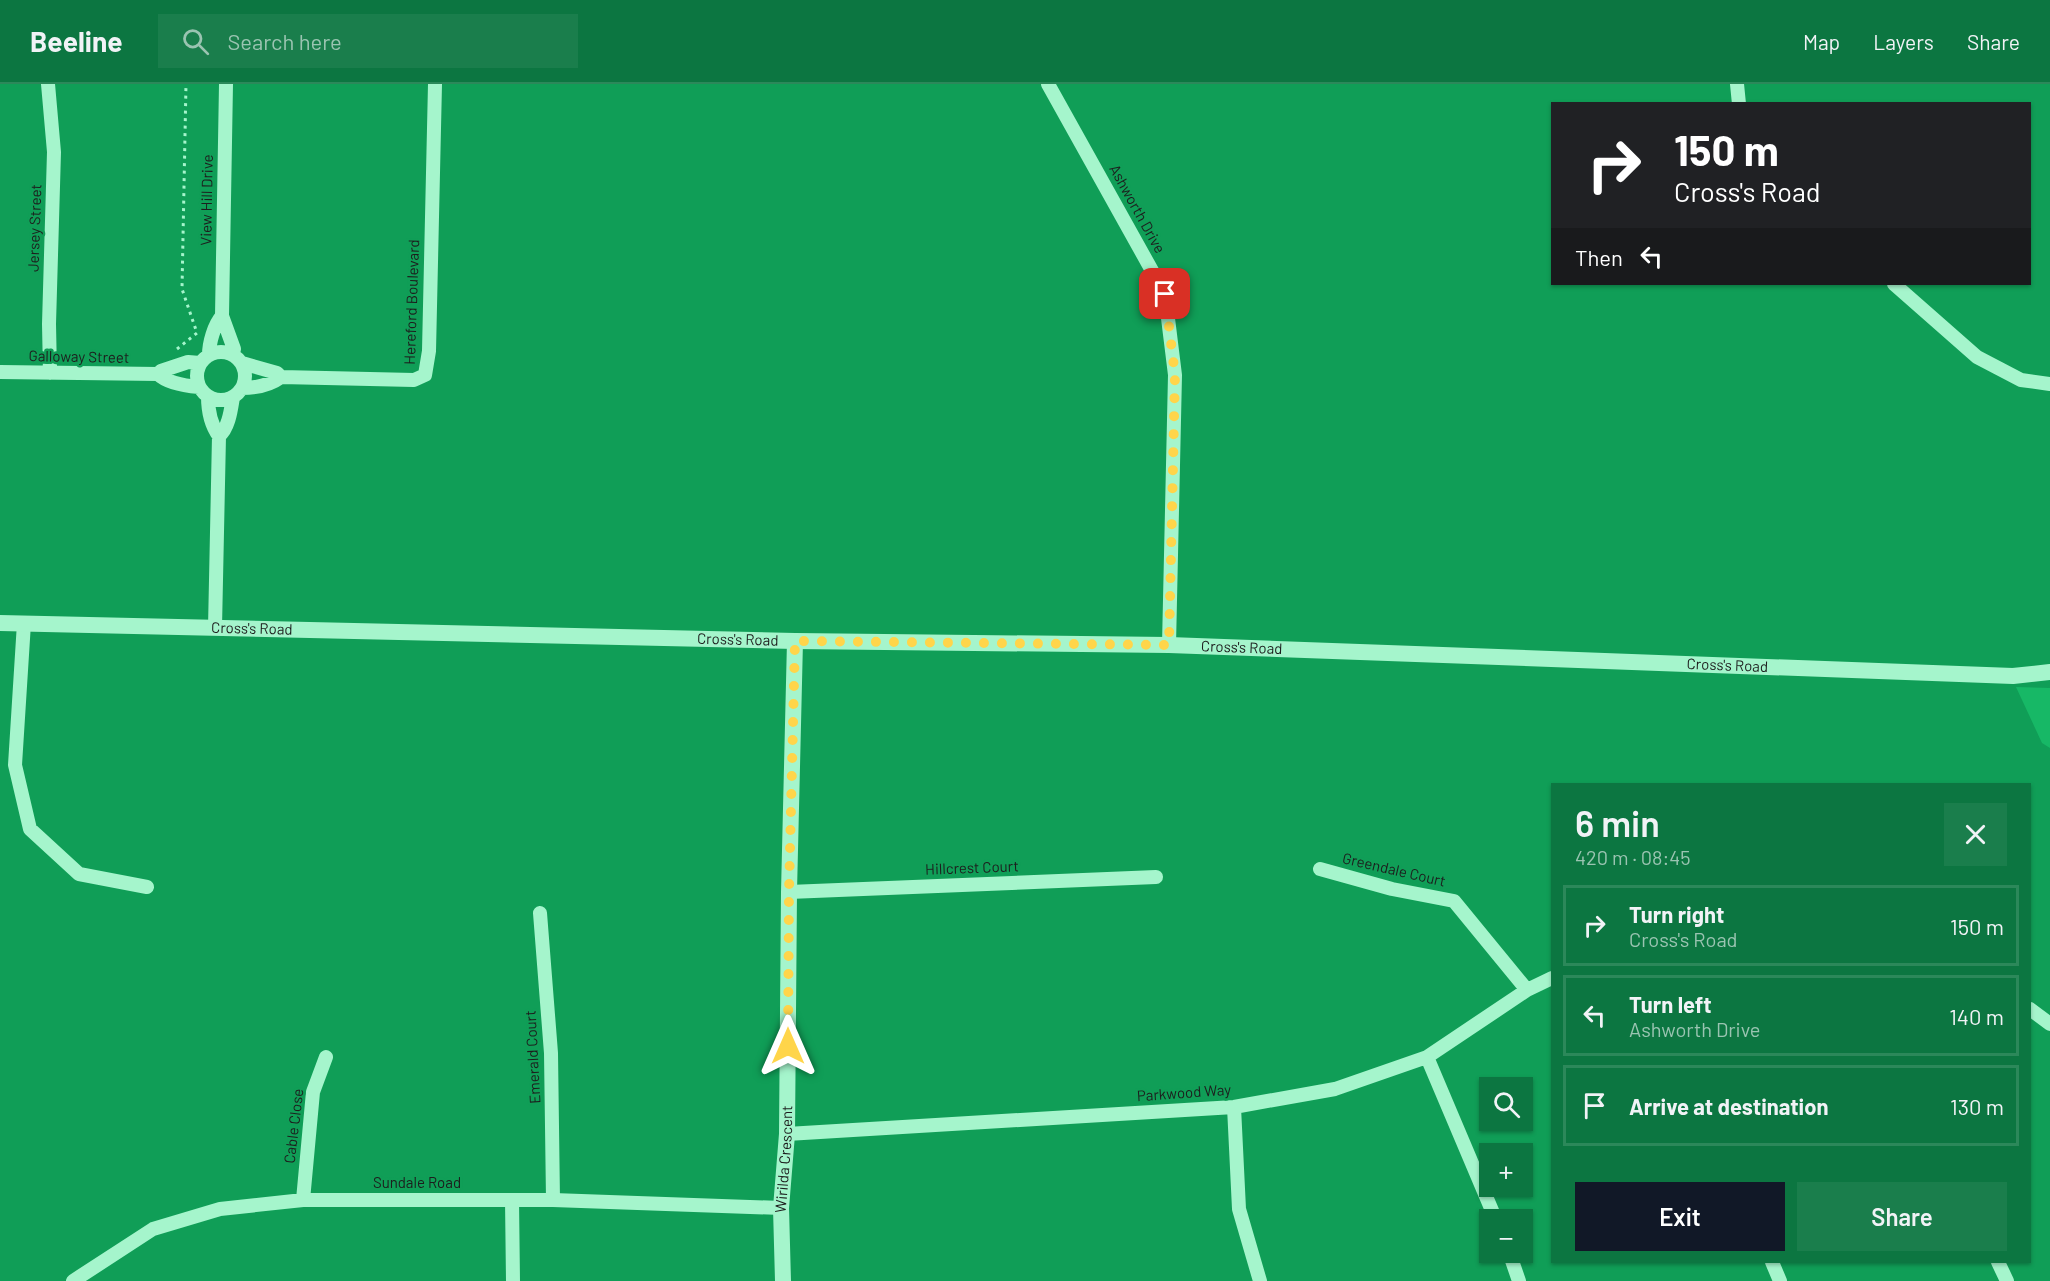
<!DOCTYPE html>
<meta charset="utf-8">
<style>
:root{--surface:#0c7641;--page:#1a7e4c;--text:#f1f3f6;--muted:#9ac4b1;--line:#2c885a;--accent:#111827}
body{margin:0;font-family:Barlow,sans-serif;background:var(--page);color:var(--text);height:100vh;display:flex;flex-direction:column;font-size:22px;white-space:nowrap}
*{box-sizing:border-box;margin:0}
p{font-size:20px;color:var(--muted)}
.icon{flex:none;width:33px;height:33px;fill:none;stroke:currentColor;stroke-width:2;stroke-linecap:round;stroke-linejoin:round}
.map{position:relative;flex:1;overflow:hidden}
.details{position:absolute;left:1551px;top:699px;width:480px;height:480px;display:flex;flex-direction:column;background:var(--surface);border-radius:0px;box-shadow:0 2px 4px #0004}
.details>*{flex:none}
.top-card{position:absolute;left:1551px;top:18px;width:480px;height:183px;border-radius:0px;box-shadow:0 2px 4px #0004;background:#202124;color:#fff;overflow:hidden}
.tools{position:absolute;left:1479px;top:993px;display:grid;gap:12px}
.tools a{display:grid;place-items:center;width:54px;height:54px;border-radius:0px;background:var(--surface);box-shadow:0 2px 4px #0004;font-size:30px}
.pin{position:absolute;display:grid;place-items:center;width:51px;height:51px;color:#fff;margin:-26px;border-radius:12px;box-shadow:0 3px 9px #0006}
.me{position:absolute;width:66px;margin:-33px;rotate:0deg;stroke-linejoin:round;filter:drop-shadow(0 0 4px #0008)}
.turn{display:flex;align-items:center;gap:21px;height:126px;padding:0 24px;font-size:27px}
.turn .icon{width:78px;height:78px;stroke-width:2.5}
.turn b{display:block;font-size:42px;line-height:51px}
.then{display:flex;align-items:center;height:57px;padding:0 24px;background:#0003;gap:12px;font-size:22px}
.round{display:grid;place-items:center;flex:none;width:63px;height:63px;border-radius:0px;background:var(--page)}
.overview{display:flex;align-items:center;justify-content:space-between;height:102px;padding:0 24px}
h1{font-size:36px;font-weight:600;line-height:45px}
.primary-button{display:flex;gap:12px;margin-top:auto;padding:12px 24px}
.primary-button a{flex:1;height:69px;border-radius:0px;background:var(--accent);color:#fff;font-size:24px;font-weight:600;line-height:69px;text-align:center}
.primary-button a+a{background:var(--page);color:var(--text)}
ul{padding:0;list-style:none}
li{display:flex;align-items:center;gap:18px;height:81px;margin:0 12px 9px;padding:0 12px;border:3px solid var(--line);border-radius:0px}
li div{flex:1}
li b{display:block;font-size:22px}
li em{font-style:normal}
header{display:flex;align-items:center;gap:36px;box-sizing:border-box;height:84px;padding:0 30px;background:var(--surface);border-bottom:2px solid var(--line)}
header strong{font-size:28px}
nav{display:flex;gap:33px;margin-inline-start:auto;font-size:21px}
.search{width:420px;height:54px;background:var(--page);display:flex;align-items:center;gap:15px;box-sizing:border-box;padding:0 21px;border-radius:0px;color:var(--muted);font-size:22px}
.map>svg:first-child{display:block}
.green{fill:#17b866}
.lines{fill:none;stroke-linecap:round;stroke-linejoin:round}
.path{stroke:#a5f5cc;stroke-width:3;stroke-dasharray:3 4.5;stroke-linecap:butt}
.minor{stroke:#a5f5cc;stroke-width:14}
.tertiary{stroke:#a5f5cc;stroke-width:16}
.route{stroke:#ffd54a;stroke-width:10;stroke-dasharray:0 18}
.labels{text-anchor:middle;stroke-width:5;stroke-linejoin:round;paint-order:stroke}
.street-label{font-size:15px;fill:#1d1d1d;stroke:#109e57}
</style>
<header>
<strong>Beeline</strong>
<div class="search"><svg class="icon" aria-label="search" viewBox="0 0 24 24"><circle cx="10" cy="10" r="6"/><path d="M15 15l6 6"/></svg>Search here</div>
<nav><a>Map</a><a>Layers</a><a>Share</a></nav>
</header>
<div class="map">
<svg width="2050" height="1197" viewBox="0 0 2050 1197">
<rect width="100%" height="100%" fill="#109e57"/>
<!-- green -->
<path class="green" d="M 2016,603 L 2050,604 L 2050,664 L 2042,659 Z"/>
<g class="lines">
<!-- path -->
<path class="path" d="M 177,265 L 197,249 L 182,205 L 186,0"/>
<!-- minor -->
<path class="minor" d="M 48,0 L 54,68 L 49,240 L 50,289
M 226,0 L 222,232 L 234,265 L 233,270
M 1048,0 L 1165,210 L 1175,291 L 1169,561
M 1737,0 L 1739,20
M 1894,200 L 1977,273 L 2021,296 L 2050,300
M197 292a24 24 0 1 1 48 0a24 24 0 1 1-48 0Z
M 209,271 C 209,259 214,241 222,232
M 242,279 L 277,289 L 281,293
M 0,288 L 158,290 L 161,287 L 188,278 L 200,279
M 158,290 C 167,299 187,302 199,303
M 242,304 C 256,304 270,301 281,293 L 414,296 L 425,291 L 429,267 L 435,0
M 208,312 C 208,326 210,340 219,352 L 215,544
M 219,352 C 229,344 231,325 233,313
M 24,539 L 15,681 L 30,745 L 79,790 L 147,803
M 1320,785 L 1392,805 L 1454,817 L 1527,906
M 789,808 L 1156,793
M 540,829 L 551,969 L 553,1116
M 2030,925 L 2050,940
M 1427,973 L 1496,1136
M 1234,1023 L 1239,1125 L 1260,1197
M 787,1050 L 1234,1023 L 1335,1005 L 1427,973 L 1527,906 L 1552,894
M 303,1116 L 313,1008 L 326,973
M 512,1116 L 513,1197
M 1509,1168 L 1519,1197
M 1772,1178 L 1780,1197
M 1998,1178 L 2007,1197
M 73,1197 L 153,1145 L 220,1125 L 303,1116 L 553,1116 L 781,1124"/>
<!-- tertiary -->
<g class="tertiary">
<path id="s1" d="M 0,539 L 795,557 L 1169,561 L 2013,592 L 2050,588"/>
<path id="s2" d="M 783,1197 L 781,1124 L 787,1050 L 789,808 L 795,557"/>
</g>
</g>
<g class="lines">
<!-- route -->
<path class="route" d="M 788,962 L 789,808 L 795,557 L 1169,561 L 1175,291 L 1165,210"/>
</g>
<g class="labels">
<!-- street labels -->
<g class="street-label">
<text transform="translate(207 116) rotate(-89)" y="5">View Hill Drive</text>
<text transform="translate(1137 125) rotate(61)" y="5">Ashworth Drive</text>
<text transform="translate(35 144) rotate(-88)" y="5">Jersey Street</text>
<text transform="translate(412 218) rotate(-88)" y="5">Hereford Boulevard</text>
<text transform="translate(79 273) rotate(1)" y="5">Galloway Street</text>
<text dy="5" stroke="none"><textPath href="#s1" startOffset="252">Cross's Road</textPath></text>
<text dy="5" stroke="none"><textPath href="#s1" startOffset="738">Cross's Road</textPath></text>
<text dy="5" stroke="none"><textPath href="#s1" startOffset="1242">Cross's Road</textPath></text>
<text dy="5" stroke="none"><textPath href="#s1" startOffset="1728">Cross's Road</textPath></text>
<text transform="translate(972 784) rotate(-2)" y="5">Hillcrest Court</text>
<text transform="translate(1394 786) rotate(13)" y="5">Greendale Court</text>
<text transform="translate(533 973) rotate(-93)" y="5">Emerald Court</text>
<text transform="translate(1184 1009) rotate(-4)" y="5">Parkwood Way</text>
<text transform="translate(294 1042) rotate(-83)" y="5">Cable Close</text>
<text dy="5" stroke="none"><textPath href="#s2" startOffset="122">Wirilda Crescent</textPath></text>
<text x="417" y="1104">Sundale Road</text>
</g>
</g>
</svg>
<div class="tools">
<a><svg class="icon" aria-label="search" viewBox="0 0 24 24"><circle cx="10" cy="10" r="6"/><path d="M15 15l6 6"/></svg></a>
<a>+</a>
<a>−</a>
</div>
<div class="pin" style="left:1165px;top:210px;background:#d93025"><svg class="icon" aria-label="arrive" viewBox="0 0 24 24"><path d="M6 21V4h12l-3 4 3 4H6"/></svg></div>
<svg class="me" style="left:788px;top:962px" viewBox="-20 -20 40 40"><path d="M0-17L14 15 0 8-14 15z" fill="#ffd54a" stroke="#fff" stroke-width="4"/></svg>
<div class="top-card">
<div class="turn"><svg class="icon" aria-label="right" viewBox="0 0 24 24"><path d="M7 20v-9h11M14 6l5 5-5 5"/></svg><div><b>150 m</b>Cross's Road</div></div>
<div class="then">Then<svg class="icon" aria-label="left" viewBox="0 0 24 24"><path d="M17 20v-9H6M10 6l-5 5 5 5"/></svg></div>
</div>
<section class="details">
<div class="overview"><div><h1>6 min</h1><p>420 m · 08:45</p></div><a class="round"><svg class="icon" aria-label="close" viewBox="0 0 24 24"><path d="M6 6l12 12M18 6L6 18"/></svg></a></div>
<ul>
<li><svg class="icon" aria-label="right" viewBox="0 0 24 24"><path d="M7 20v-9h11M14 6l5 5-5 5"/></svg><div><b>Turn right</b><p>Cross's Road</p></div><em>150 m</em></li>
<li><svg class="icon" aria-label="left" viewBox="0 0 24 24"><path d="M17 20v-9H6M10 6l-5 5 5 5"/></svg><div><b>Turn left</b><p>Ashworth Drive</p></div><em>140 m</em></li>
<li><svg class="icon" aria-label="arrive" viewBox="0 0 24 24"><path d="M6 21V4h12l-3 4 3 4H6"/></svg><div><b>Arrive at destination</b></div><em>130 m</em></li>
</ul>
<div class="primary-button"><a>Exit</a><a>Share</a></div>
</section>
</div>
